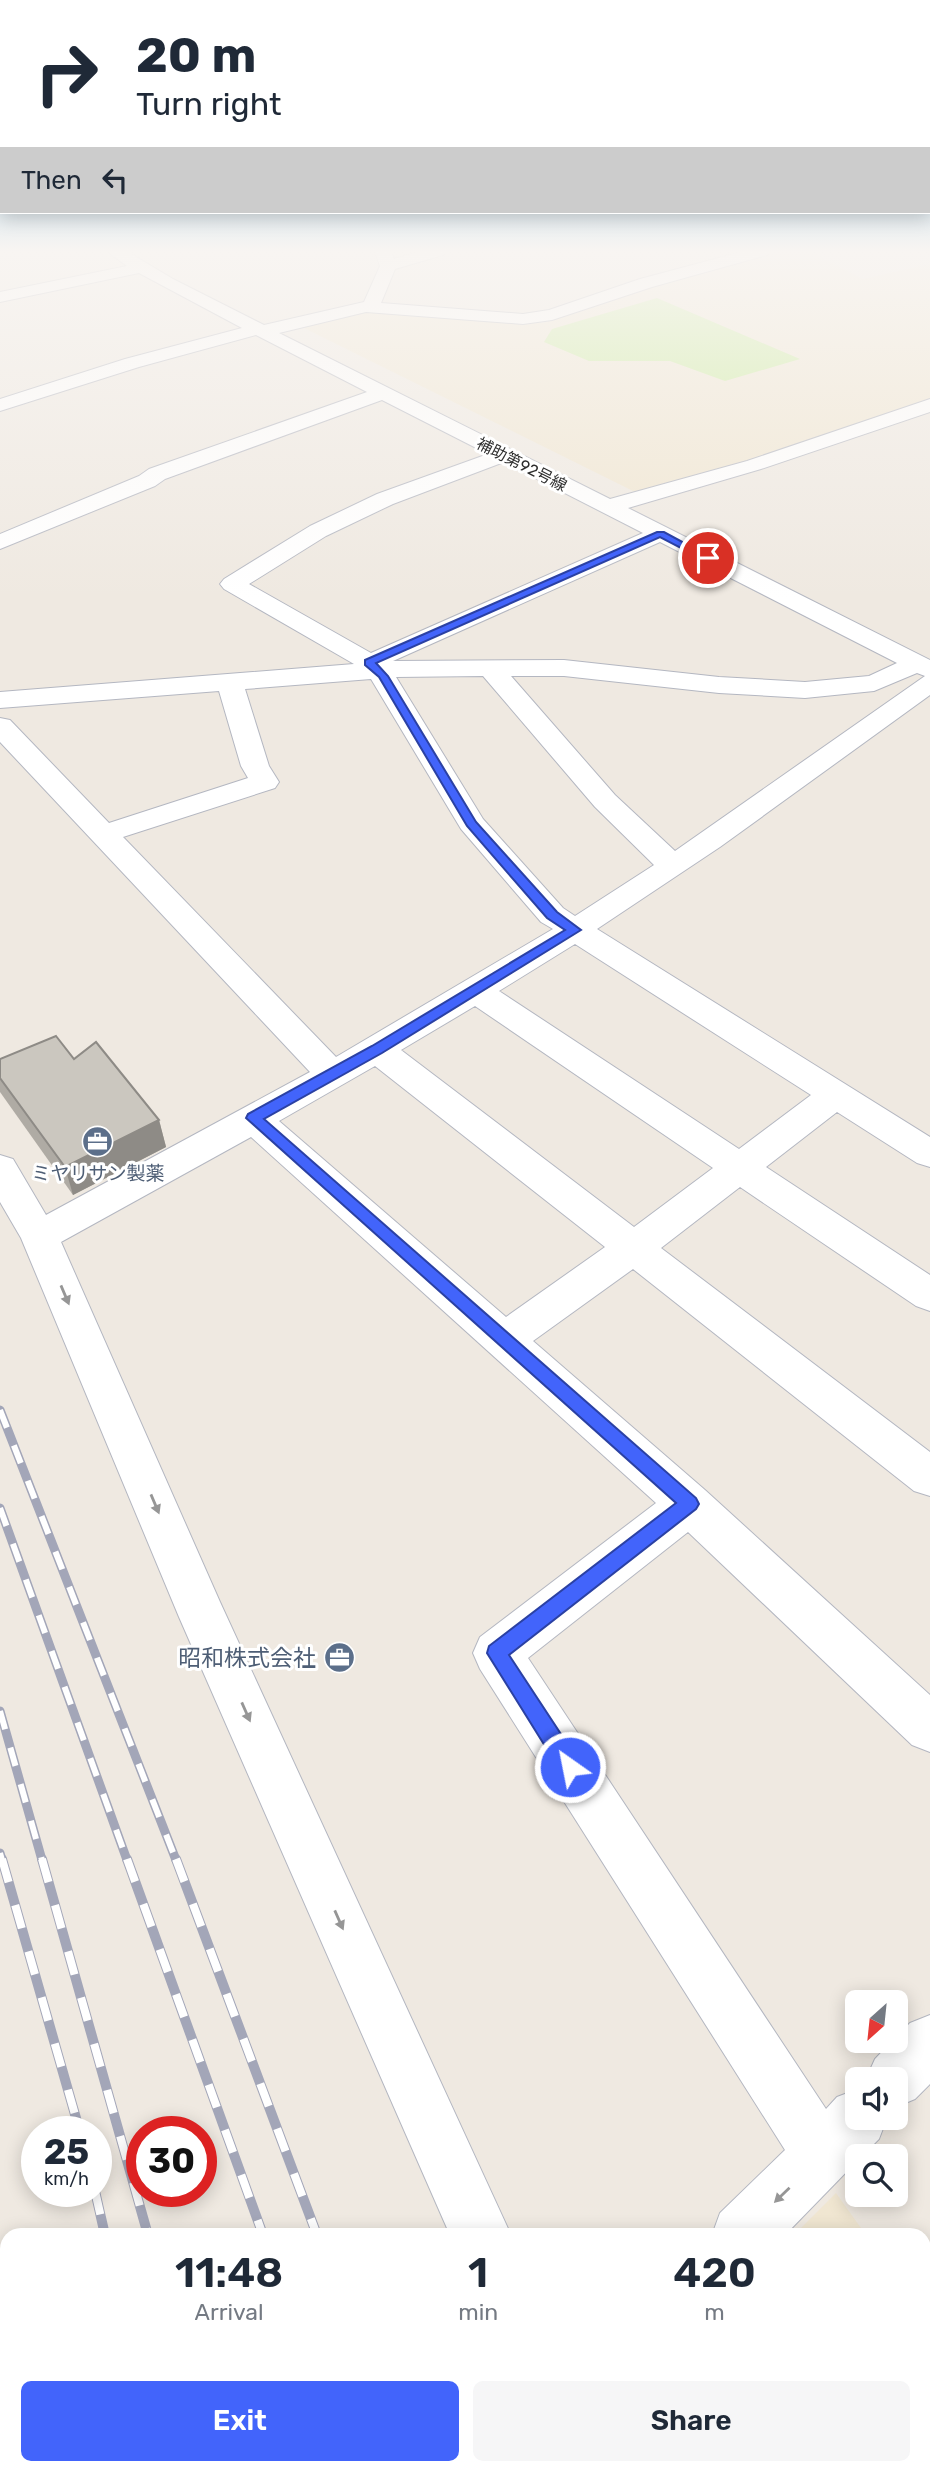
<!DOCTYPE html>
<meta charset="utf-8">
<style>
:root{--surface:#fff;--page:#f6f6f7;--text:#1f2937;--muted:#747a83;--accent:#4264fb}
body{margin:0;font-family:Rubik,"Noto Sans JP",sans-serif;background:var(--page);color:var(--text);height:100vh;display:flex;flex-direction:column;font-size:26px;white-space:nowrap}
*{box-sizing:border-box;margin:0}
p{font-size:23px;color:var(--muted)}
.icon{flex:none;width:38px;height:38px;fill:none;stroke:currentColor;stroke-width:2;stroke-linecap:round;stroke-linejoin:round}
.map{position:relative;flex:1;overflow:hidden}
.details{position:absolute;left:0px;top:2228px;width:931px;height:247px;display:flex;flex-direction:column;background:var(--surface);border-radius:21px 21px 0 0;box-shadow:0 4px 18px #0003}
.details>*{flex:none}
.hud{position:absolute;left:0px;top:0px;width:931px;height:214px;box-shadow:0 4px 18px #0003;background:#fff;color:var(--text);overflow:hidden}
.needle{width:46px;rotate:207deg}
.controls{position:absolute;left:845px;top:1990px;display:grid;gap:14px}
.controls a{display:grid;place-items:center;width:63px;height:63px;border-radius:10px;background:var(--surface);box-shadow:0 4px 18px #0003;font-size:35px}
.speed{position:absolute;left:21px;top:2116px;display:flex;gap:14px;font-size:35px;font-weight:700;text-align:center}
.speed>*{display:grid;place-content:center;width:91px;height:91px;border-radius:50%;background:var(--surface);box-shadow:0 4px 18px #0003;line-height:1}
.speed small{font-size:18px;font-weight:400}
.speed .limit{border:10px solid #d22;background:#fff;color:#111}
.pin{position:absolute;display:grid;place-items:center;width:60px;height:60px;color:#fff;margin:-30px;border:4px solid #fff;border-radius:50%;box-shadow:0 2px 7px #0007}
.me{position:absolute;width:77px;margin:-38px;rotate:327deg;stroke-linejoin:round;filter:drop-shadow(0 0 5px #0008)}
.turn{display:flex;align-items:center;gap:24px;height:147px;padding:0 21px;font-size:32px}
.turn .icon{width:91px;height:91px;stroke-width:2.5}
.turn b{display:block;font-size:49px;line-height:60px}
.then{display:flex;align-items:center;height:66px;padding:0 21px;background:#0003;gap:14px;font-size:26px}
.eta{display:flex;justify-content:space-evenly;align-items:center;height:119px;text-align:center}
.eta b{font-size:42px;font-weight:600;line-height:49px}
.primary-button{display:flex;gap:14px;margin-top:auto;padding:14px 21px}
.primary-button a{flex:1;height:80px;border-radius:10px;background:var(--accent);color:#fff;font-size:28px;font-weight:600;line-height:80px;text-align:center}
.primary-button a+a{background:var(--page);color:var(--text)}
.map>svg:first-child{display:block}
.education{fill:#f0e6d1}
.pitch{fill:#c9ec9a}
.lines{fill:none;stroke-linecap:round;stroke-linejoin:round}
.minor-casing{stroke:#b4b7c1;stroke-width:2}
.minor{fill:#fff;fill-rule:evenodd}
.rail-far1-casing{stroke:#a3a6b8;stroke-width:9}
.rail-casing{stroke:#a3a6b8;stroke-width:10}
.rail-far1{stroke:#fff;stroke-width:6;stroke-dasharray:19;stroke-linecap:butt}
.rail{stroke:#fff;stroke-width:8;stroke-dasharray:24;stroke-linecap:butt}
.wall{fill:#afaba4}
.shaded-wall{fill:#8e8b86}
.building{fill:#cbc7bf;stroke:#8e8b86;stroke-width:2}
.oneway{fill:#969696}
.route{fill:#4264fb;stroke:#2b41a3;stroke-width:2}
.labels{text-anchor:middle;stroke-width:6;stroke-linejoin:round;paint-order:stroke}
.far-street-label{font-size:16px;fill:#2e2e2e;stroke:#fff}
.service-label{font-size:19px;fill:#4e5e75;stroke:#fff}
.near-service-label{font-size:23px;fill:#4e5e75;stroke:#fff;text-anchor:end}
</style>
<div class="map">
<svg width="930" height="2474" viewBox="0 0 930 2474">
<rect width="100%" height="100%" fill="#efe9e1"/>
<!-- education -->
<path class="education" d="M 773,252 L 810,252 L 863,279 L 930,264 L 930,401 L 770,457 L 635,492 L 300,326 L 370,310 L 543,323 L 650,285 Z
M 836,2193 L 866,2235 L 794,2235 Z
M 924,2315 L 930,2323 L 930,2474 L 686,2474 L 686,2468 L 924,2468 Z"/>
<!-- pitch -->
<path class="pitch" d="M 657,298 L 800,359 L 725,381 L 670,361 L 589,361 L 544,342 L 552,329 Z"/>
<g class="lines">
<defs>
<path id="minor" d="M 108,252 L 128,252 L 173,279 L 264,325 L 364,302 L 380,266 L 375,252 L 391,252 L 394,259 L 418,252 L 445,252 L 443,255 L 395,269 L 381,303 L 523,314 L 549,310 L 640,279 L 741,252 L 769,252 L 767,255 L 652,287 L 552,320 L 523,324 L 366,312 L 279,333 L 610,499 L 747,461 L 930,399 L 930,412 L 761,469 L 628,508 L 930,660 L 930,695 L 720,847 L 597,929 L 930,1137 L 930,1167 L 917,1163 L 837,1112 L 766,1167 L 930,1275 L 930,1311 L 916,1306 L 740,1187 L 661,1248 L 930,1452 L 930,1496 L 914,1491 L 633,1269 L 533,1341 L 705,1490 L 930,1695 L 930,1752 L 912,1745 L 688,1532 L 528,1658 L 826,2109 L 837,2097 L 858,2089 L 858,2118 L 887,2118 L 879,2139 L 862,2156 L 858,2156 L 858,2160 L 785,2235 L 712,2235 L 720,2213 L 785,2150 L 480,1669 L 473,1653 L 480,1637 L 656,1503 L 251,1137 L 61,1242 L 220,1602 L 511,2235 L 450,2235 L 179,1617 L 21,1238 L 0,1202 L 0,1155 L 13,1159 L 46,1215 L 310,1072 L 0,742 L 0,718 L 10,720 L 109,823 L 248,778 L 241,766 L 219,691 L 0,708 L 0,692 L 354,664 L 224,589 L 220,584 L 224,579 L 310,526 L 377,494 L 488,454 L 382,400 L 165,479 L 155,486 L 0,549 L 0,534 L 139,476 L 149,469 L 367,392 L 256,335 L 139,367 L 0,411 L 0,399 L 125,359 L 242,328 L 139,273 L 0,302 L 0,292 L 127,266 ZM 504,462 L 643,533 L 371,653 L 249,584 L 326,536 L 393,504 ZM 660,542 L 897,663 L 869,676 L 805,682 L 719,677 L 564,660 L 393,661 ZM 917,673 L 925,676 L 675,851 L 615,795 L 511,676 L 564,676 L 719,693 L 805,698 L 874,691 ZM 483,676 L 595,807 L 654,865 L 575,916 L 563,908 L 483,819 L 396,677 ZM 371,679 L 461,829 L 541,922 L 553,929 L 336,1057 L 123,837 L 275,788 L 279,782 L 269,766 L 245,689 ZM 575,944 L 811,1095 L 739,1149 L 499,991 ZM 475,1006 L 713,1168 L 634,1227 L 401,1050 ZM 375,1066 L 605,1247 L 506,1317 L 279,1121 Z
M 930,2015 L 930,2084 L 915,2099 L 896,2107 L 896,2079 L 866,2079 L 875,2059 L 893,2040 L 896,2040 L 896,2037 L 910,2023 Z
M 545,2468 L 611,2468 L 613,2474 L 547,2474 Z
M 625,2468 L 691,2468 L 692,2474 L 626,2474 Z"/>
</defs>
<!-- minor casing -->
<use href="#minor" class="minor-casing"/>
<!-- minor -->
<use href="#minor" class="minor"/>
<defs>
<path id="rail-far1" d="M 0,1410 L 176,1860
M 0,1508 L 127,1860
M 0,1711 L 42,1860
M 0,1853 L 2,1860"/>
<path id="rail" d="M 2,1859 L 80,2132
M 42,1859 L 148,2235
M 127,1859 L 263,2235
M 176,1859 L 317,2235
M 95,2191 L 105,2235
M 0,2358 L 7,2385
M 29,2468 L 31,2474
M 163,2468 L 164,2474
M 212,2468 L 214,2474
M 344,2468 L 346,2474
M 399,2468 L 401,2474"/>
</defs>
<!-- rail-far1 casing -->
<use href="#rail-far1" class="rail-far1-casing"/>
<!-- rail casing -->
<use href="#rail" class="rail-casing"/>
<!-- rail-far1 -->
<use href="#rail-far1" class="rail-far1"/>
<!-- rail -->
<use href="#rail" class="rail"/>
</g>
<!-- wall -->
<path class="wall" d="M 0,1059 L 159,1120 L 166,1147 L 73,1195 L 0,1092 Z"/>
<!-- shaded-wall -->
<path class="shaded-wall" d="M 159,1120 L 166,1147 L 73,1195 L 65,1167 Z"/>
<!-- building -->
<path class="building" d="M 56,1036 L 74,1059 L 96,1042 L 159,1120 L 65,1167 L 0,1078 L 0,1059 Z"/>
<!-- one-way arrows -->
<defs><path id="oneway-solid" d="M-6-.8H1V-3.2L6.5 0L1 3.2V.8H-6Z" transform="scale(1.75)"/></defs>
<g class="oneway">
<use href="#oneway-solid" transform="translate(65 1295) rotate(67)"/>
<use href="#oneway-solid" transform="translate(155 1504) rotate(67)"/>
<use href="#oneway-solid" transform="translate(246 1712) rotate(66)"/>
<use href="#oneway-solid" transform="translate(339 1920) rotate(66)"/>
<use href="#oneway-solid" transform="translate(782 2195) rotate(136)"/>
</g>
<!-- sky -->
<linearGradient id="sky" x2="0" y2="1"><stop stop-color="#7abfeb"/><stop offset="0.42" stop-color="#f8f5f2"/><stop offset="1" stop-color="#f8f5f2" stop-opacity="0"/></linearGradient>
<rect width="930" height="599" fill="url(#sky)"/>
<!-- route -->
<path class="route" d="M 657,532 L 664,532 L 712,558 L 704,560 L 660,537 L 376,663 L 388,676 L 476,822 L 557,912 L 581,930 L 382,1053 L 264,1119 L 696,1498 L 699,1504 L 696,1509 L 509,1655 L 578,1760 L 581,1767 L 578,1775 L 570,1778 L 563,1775 L 487,1653 L 489,1646 L 676,1503 L 246,1118 L 248,1114 L 372,1046 L 565,930 L 547,918 L 467,826 L 379,677 L 365,665 L 365,660 Z"/>
<!-- icons -->
<defs>
<symbol id="office-disc" viewBox="-11 -11 22 22"><circle r="9.5" fill="#5c6f8a" stroke="#fff"/><path d="M-6-3h4V-5.5h4V-3h4V5H-6ZM-1-4.5V-3h2v-1.5ZM-6 0V1H6V0Z" fill="#fff"/></symbol>
</defs>
<g fill-rule="evenodd">
<use href="#office-disc" x="80" y="1124" width="35" height="35"/>
<use href="#office-disc" x="322" y="1640" width="35" height="35"/>
</g>
<g class="labels">
<!-- far-street labels -->
<g class="far-street-label">
<text transform="translate(522 464) rotate(27)" y="6">補助第92号線</text>
</g>
<!-- service labels -->
<g class="service-label">
<text x="98" y="1180">ミヤリサン製薬</text>
</g>
<!-- near-service labels -->
<g class="near-service-label">
<text x="316" y="1666">昭和株式会社</text>
</g>
</g>
</svg>
<div class="controls">
<a><svg class="needle" viewBox="-14 -14 28 28"><path d="M0-13l5 13h-10z" fill="#e53935"/><path d="M0 13l5-13h-10z" fill="#747a83"/></svg></a>
<a><svg class="icon" aria-label="sound" viewBox="0 0 24 24"><path d="M4 9h4l5-4v14l-5-4H4zM17 9q2 3 0 6"/></svg></a>
<a><svg class="icon" aria-label="search" viewBox="0 0 24 24"><circle cx="10" cy="10" r="6"/><path d="M15 15l6 6"/></svg></a>
</div>
<div class="speed"><div>25<small>km/h</small></div><div class="limit">30</div></div>
<div class="pin" style="left:708px;top:558px;background:#d93025"><svg class="icon" aria-label="arrive" viewBox="0 0 24 24"><path d="M6 21V4h12l-3 4 3 4H6"/></svg></div>
<svg class="me" style="left:570px;top:1767px" viewBox="-20 -20 40 40"><circle r="17" fill="#4264fb" stroke="#fff" stroke-width="3"/><path d="M0-11L8 9 0 5-8 9z" fill="#fff"/></svg>
<div class="hud">
<div class="turn"><svg class="icon" aria-label="right" viewBox="0 0 24 24"><path d="M7 20v-9h11M14 6l5 5-5 5"/></svg><div><b>20 m</b>Turn right</div></div>
<div class="then">Then<svg class="icon" aria-label="left" viewBox="0 0 24 24"><path d="M17 20v-9H6M10 6l-5 5 5 5"/></svg></div>
</div>
<section class="details">
<div class="eta">
<div><b>11:48</b><p>Arrival</p></div>
<div><b>1</b><p>min</p></div>
<div><b>420</b><p>m</p></div>
</div>
<div class="primary-button"><a>Exit</a><a>Share</a></div>
</section>
</div>
